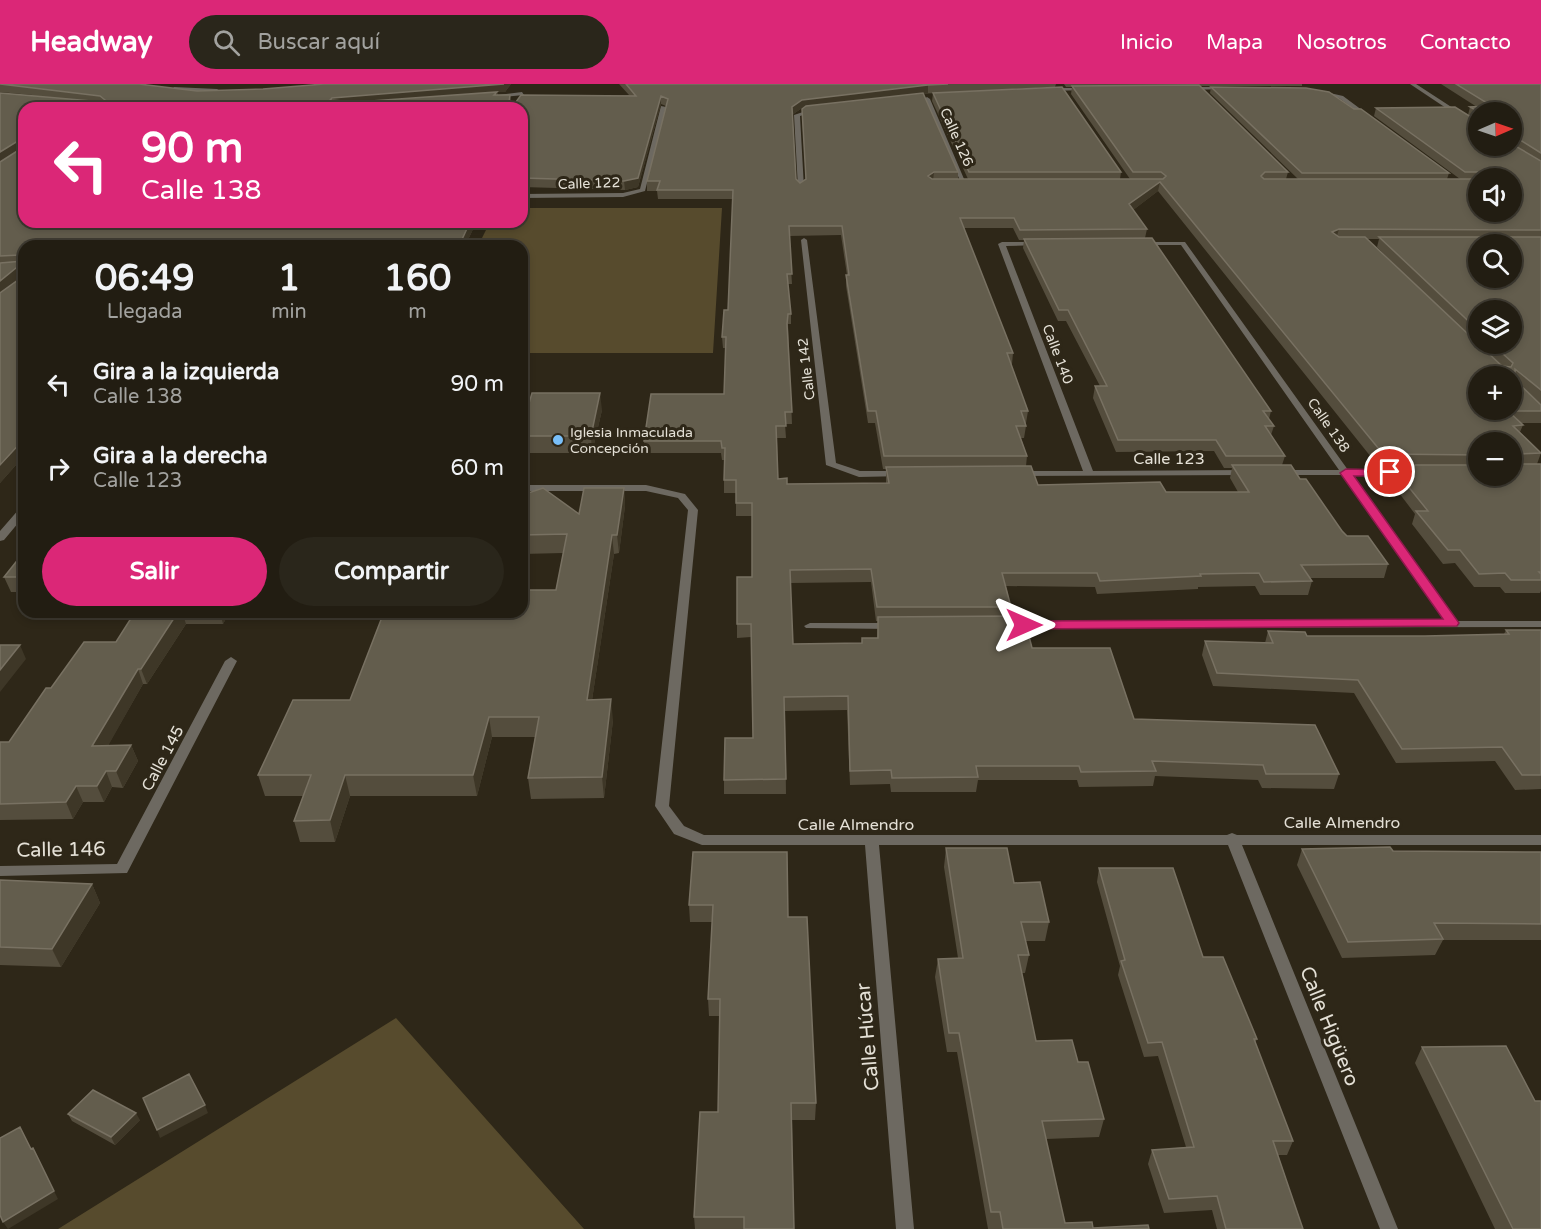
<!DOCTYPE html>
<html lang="es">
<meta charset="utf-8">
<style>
:root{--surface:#221d12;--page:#2a261b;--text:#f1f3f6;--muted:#a2a29f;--line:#3f3b32;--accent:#db2777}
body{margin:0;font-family:"Varela Round",sans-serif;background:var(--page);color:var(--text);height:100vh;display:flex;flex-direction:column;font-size:22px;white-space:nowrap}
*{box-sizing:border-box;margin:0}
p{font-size:20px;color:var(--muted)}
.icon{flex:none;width:33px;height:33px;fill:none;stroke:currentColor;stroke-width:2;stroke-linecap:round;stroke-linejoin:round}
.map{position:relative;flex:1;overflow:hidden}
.side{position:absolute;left:18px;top:156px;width:510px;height:378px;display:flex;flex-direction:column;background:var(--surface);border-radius:18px;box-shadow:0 3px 9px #0003,0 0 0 2px var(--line)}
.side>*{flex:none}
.top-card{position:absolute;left:18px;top:18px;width:510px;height:126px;border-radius:18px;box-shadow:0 3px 9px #0003,0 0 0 2px var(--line);background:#db2777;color:#fff;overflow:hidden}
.needle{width:39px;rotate:88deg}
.controls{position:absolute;left:1468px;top:18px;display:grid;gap:12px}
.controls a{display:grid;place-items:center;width:54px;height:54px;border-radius:50%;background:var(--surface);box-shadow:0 3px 9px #0003,0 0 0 2px var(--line);font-size:30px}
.pin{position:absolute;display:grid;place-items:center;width:51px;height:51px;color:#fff;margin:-26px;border:3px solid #fff;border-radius:50%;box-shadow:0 2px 6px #0007}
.me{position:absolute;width:66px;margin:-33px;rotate:90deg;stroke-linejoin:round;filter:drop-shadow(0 0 4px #0008)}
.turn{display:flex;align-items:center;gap:21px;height:126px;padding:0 24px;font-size:27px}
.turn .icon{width:78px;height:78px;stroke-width:2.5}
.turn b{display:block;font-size:42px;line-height:51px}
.eta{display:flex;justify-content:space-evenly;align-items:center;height:102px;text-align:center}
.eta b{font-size:36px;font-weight:700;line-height:42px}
.cta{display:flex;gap:12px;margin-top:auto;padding:12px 24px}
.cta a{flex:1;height:69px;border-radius:36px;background:var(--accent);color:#fff;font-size:24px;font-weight:700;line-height:69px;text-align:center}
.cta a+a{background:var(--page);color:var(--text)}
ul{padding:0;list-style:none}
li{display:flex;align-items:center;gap:18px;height:84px;padding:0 24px}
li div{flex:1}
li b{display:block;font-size:22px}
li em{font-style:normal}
header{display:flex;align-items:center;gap:36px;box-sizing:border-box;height:84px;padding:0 30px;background:var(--accent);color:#fff}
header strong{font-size:28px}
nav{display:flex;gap:33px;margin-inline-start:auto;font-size:21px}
.search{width:420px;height:54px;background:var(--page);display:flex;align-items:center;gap:15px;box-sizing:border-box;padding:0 21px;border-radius:33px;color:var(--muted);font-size:22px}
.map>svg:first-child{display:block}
.green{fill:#574b2d}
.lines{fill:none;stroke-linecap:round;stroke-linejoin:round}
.minor{fill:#6d6961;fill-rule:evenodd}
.tertiary{fill:#6d6961;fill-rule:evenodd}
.wall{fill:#544d3d;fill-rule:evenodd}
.shaded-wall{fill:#3e3727}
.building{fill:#635d4d;stroke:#787162;stroke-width:1.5;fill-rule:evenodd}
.route{fill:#db2777;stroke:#8e194d;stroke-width:1.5}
.poi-dot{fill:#79bff8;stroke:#2e2718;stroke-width:2}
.labels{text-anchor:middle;stroke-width:6;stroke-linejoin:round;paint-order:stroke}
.far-street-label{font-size:14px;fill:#e4e0d6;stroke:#2e2718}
.far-poi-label{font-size:14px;fill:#e4e0d6;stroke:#2e2718;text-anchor:start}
.street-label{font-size:16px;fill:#e4e0d6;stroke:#2e2718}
.near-street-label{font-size:20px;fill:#e4e0d6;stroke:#2e2718}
</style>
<header>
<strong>Headway</strong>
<div class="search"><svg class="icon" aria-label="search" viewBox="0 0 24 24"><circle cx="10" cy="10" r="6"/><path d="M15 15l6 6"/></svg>Buscar aquí</div>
<nav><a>Inicio</a><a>Mapa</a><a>Nosotros</a><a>Contacto</a></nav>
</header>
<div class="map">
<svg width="1541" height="1145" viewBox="0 0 1541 1145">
<rect width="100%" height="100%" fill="#2e2718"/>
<!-- green -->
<path class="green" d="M 522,124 L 722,124 L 713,269 L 522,269 L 522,162 L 478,162 L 490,138 L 522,138 Z
M 396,934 L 584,1145 L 58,1145 Z"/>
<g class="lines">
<!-- minor -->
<path class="minor" d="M 1186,3 L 1226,3 L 1229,5 L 1184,6 Z
M 1048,4 L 1088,4 L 1091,6 L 1046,7 Z
M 1321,7 L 1343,12 L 1374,35 L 1369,36 L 1339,14 L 1319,10 Z
M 522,8 L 524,11 L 493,14 L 490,12 Z
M 927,13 L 930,15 L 967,102 L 962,101 L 924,15 Z
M 661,22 L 666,23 L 645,107 L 623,113 L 522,114 L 522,110 L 623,109 L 640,105 Z
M 818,23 L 820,26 L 800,32 L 804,104 L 801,106 L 798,104 L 794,31 Z
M 804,154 L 807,156 L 836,379 L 860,387 L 902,387 L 905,388 L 905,392 L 859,393 L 826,381 L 801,156 Z
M 1038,158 L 1042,160 L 1040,161 L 1006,162 L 1093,387 L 1247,386 L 1250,387 L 1250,391 L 1015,392 L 1015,388 L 1018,387 L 1083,387 L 998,160 L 1002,158 Z
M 1141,158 L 1185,158 L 1348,386 L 1406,386 L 1406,390 L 1403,391 L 1352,391 L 1456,537 L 1541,537 L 1541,543 L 998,544 L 996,542 L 1002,539 L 1445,537 L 1343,391 L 1279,391 L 1279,387 L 1282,386 L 1339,386 L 1181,161 L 1143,161 L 1139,159 Z
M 522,401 L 646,401 L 685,410 L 698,426 L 669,722 L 684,742 L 704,751 L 1227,751 L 1232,749 L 1237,751 L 1541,751 L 1541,761 L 1242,761 L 1398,1145 L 1380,1145 L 1228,761 L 879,761 L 914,1145 L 896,1145 L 865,761 L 702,761 L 674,750 L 655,722 L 688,426 L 678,414 L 646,407 L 522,407 Z
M 24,423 L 24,432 L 4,456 L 0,457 L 0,447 L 20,424 Z
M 810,539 L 892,539 L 898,542 L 892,545 L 806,544 L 804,542 Z
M 231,573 L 237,577 L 127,789 L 0,792 L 0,782 L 117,780 L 225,577 Z"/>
<!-- tertiary -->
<path class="tertiary" d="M 1410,0 L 1416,0 L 1479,41 L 1479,46 Z
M 174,3 L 217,5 L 220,7 L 217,9 L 172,6 Z"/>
</g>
<!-- wall -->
<path class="wall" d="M 0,0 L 197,7 L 263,5 L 324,0 L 511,0 L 505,8 L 497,8 L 498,11 L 510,11 L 511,18 L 516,18 L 629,11 L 619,0 L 1056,0 L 1055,3 L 917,10 L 958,88 L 958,95 L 968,95 L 932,17 L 933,9 L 1121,88 L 1120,95 L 1130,95 L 1071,10 L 1072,3 L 1066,3 L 1064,0 L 1302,0 L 1302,2 L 1199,2 L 1288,88 L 1286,95 L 1298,95 L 1210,9 L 1211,3 L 1354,25 L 1449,89 L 1447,95 L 1460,95 L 1374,32 L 1376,24 L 1468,31 L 1470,23 L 1477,23 L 1441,0 L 1541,0 L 1541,339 L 1520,339 L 1523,341 L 1520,348 L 1541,369 L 1537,380 L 1541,380 L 1541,507 L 1540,509 L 1505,509 L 1500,503 L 1474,503 L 1455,479 L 1443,480 L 1412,440 L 1415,430 L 1387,393 L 1390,383 L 1379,383 L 1158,107 L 1133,126 L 1147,145 L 1145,154 L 1271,327 L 1269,335 L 1274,342 L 1271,351 L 1285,372 L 1282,381 L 1300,395 L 1347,452 L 1388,480 L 1384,494 L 1310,494 L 1312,497 L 1308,511 L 1260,511 L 1255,502 L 1198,503 L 1198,505 L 1097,510 L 1095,503 L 1006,502 L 1011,523 L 1010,532 L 1032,564 L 1134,635 L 1339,690 L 1334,705 L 1262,704 L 1258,696 L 1155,692 L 1153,702 L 1079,703 L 1077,696 L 978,696 L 976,708 L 891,708 L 890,700 L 850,701 L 847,626 L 785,627 L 786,710 L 724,710 L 724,696 L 753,654 L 751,553 L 737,554 L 737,540 L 752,493 L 752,432 L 736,432 L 736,409 L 724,409 L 724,376 L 722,376 L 721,369 L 645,369 L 644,357 L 724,310 L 726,264 L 723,264 L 722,253 L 728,226 L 733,115 L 658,115 L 657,107 L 647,107 L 647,97 L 666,22 L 661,20 L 638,103 L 625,106 L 522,103 L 522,24 L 24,138 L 488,138 L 476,139 L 465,162 L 24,162 L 24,372 L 0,399 L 0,9 L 32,11 L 0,8 ZM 804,23 L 802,25 L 802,33 L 806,95 L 800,99 L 796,95 L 792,31 L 802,24 ZM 1479,28 L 1512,28 L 1512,62 L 1479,62 ZM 1479,94 L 1512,94 L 1479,128 ZM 964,144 L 1013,144 L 1019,156 L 1024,156 L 1023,164 L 1058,237 L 1066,237 L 1100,302 L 1095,302 L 1093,314 L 1116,368 L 1214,367 L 1224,384 L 1232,384 L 1230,394 L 1238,408 L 1166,408 L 1038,401 L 1026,382 L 1027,372 L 1021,354 L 1024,354 L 1026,342 L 1025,339 L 1026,339 L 1028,327 L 1011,280 L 1012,280 L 1013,269 ZM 841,151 L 847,191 L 846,191 L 846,202 L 868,339 L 875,339 L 883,385 L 886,385 L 886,399 L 787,400 L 778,395 L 777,354 L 786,354 L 785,340 L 792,340 L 788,240 L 791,240 L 791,230 L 788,200 L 792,200 L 789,152 ZM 1367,155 L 1379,155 L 1377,163 L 1429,214 ZM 1479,226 L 1512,260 L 1479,260 ZM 1479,358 L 1512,392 L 1479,392 ZM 871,498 L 876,537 L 878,537 L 877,554 L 862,554 L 862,559 L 793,560 L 790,499 Z
M 602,326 L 592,369 L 522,369 L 522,343 Z
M 624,404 L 625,422 L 619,469 L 614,470 L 592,616 L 613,636 L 604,714 L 531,715 L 528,694 L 535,653 L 492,653 L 477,712 L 350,712 L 335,758 L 300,758 L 294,737 L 303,712 L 265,712 L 258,691 L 350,616 L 556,506 L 563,469 L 522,470 L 522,411 L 579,430 Z
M 24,468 L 24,508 L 11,508 L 4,493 Z
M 135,528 L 261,528 L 259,531 L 228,531 L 223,540 L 186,540 L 147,600 L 143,600 L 108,661 L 131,661 L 138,677 L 123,704 L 112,703 L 104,718 L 83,718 L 73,735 L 0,736 L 0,658 L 9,658 L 51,604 L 116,558 Z
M 1506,546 L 1541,546 L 1541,705 L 1515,706 L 1495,677 L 1396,679 L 1354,609 L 1213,602 L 1202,571 L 1205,557 L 1265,559 L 1268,547 L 1307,552 L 1425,552 L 1504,550 Z
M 946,764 L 1014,799 L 1049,838 L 1045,857 L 1026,857 L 1029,871 L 1025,889 L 1022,889 L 1036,957 L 1078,978 L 1104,1035 L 1099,1053 L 1046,1055 L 1065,1139 L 1093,1144 L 1149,1145 L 988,1145 L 957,968 L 947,968 L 935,893 L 938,875 L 958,874 L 944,783 Z
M 1302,765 L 1393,767 L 1541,768 L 1541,856 L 1443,856 L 1435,871 L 1342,874 L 1297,781 Z
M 693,768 L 788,833 L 816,1019 L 815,1036 L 792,1036 L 794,1145 L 695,1145 L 694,1133 L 718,1028 L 720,932 L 709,932 L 708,915 L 712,838 L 690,838 L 689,821 Z
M 1099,784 L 1203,873 L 1257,955 L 1255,959 L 1293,1057 L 1287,1071 L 1278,1071 L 1303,1145 L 1217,1145 L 1212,1126 L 1164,1129 L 1148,1080 L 1152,1066 L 1186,1063 L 1158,972 L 1144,973 L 1118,891 L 1120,882 L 1097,798 Z
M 0,796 L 92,800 L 100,819 L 61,883 L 0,881 Z
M 1422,963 L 1535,1017 L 1541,1145 L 1495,1145 L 1415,979 Z
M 68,1030 L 140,1036 L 115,1061 L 72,1037 Z"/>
<!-- shaded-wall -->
<path class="shaded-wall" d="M 504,0 L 511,0 L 505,8 L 497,8 L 498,16 L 334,22 L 330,16 L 332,14 Z
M 928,1 L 928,9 L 802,24 L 792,31 L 792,23 L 802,16 Z
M 661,12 L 661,20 L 638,103 L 625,106 L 624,97 Z
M 21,55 L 24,63 L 0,78 L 0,68 Z
M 934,88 L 933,97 L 928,92 Z
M 1160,98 L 1158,107 L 1128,130 L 1129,120 Z
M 470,138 L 476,138 L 476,139 L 465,162 L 459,162 Z
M 1339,145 L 1336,155 L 1332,148 Z
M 16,184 L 20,194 L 0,211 L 0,197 Z
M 600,309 L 602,326 L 592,369 L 591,352 Z
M 24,355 L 24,372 L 0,399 L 0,381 Z
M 624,404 L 625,422 L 619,469 L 617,451 Z
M 612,451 L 614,470 L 589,636 L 587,616 Z
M 178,528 L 182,528 L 186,540 L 147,600 L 141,585 Z
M 220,528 L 227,528 L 228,531 L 223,540 Z
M 20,561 L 26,575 L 0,608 L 0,586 Z
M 138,585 L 143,600 L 99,678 L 92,662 Z
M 611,615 L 613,636 L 604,714 L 602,693 Z
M 489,633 L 492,653 L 477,712 L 473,691 Z
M 131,661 L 138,677 L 123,704 L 116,687 Z
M 106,687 L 112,703 L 104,718 L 97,702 Z
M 345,691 L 350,712 L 335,758 L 330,736 Z
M 76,702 L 83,718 L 73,735 L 66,718 Z
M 92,800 L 100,819 L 61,883 L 52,865 Z
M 205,1021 L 208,1029 L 160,1054 L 157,1046 Z
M 136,1029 L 140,1036 L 115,1061 L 111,1053 Z
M 33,1064 L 58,1115 L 8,1145 L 3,1138 Z"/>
<!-- building -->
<path class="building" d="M 0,0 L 139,0 L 197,7 L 263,5 L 324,0 L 504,0 L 332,14 L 330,16 L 357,18 L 497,8 L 494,11 L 510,11 L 509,18 L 516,18 L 521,11 L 636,12 L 626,0 L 948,0 L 928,1 L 802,16 L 792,23 L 796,95 L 800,99 L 806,95 L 802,25 L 806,22 L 923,9 L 958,88 L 934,88 L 928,92 L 932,95 L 1163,95 L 1166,92 L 1161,88 L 1133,88 L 1072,2 L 1199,1 L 1288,88 L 1265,88 L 1261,92 L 1264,95 L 1479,95 L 1479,128 L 1512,128 L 1512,94 L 1484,94 L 1484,88 L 1465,88 L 1376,24 L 1455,23 L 1479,38 L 1479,62 L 1512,62 L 1512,60 L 1541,77 L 1541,146 L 1339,145 L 1332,148 L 1339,153 L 1365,153 L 1502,282 L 1511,283 L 1513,279 L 1492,260 L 1512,260 L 1512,226 L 1479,226 L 1479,247 L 1379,153 L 1541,153 L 1541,306 L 1515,285 L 1515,296 L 1541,321 L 1541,327 L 1508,327 L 1523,341 L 1513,342 L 1541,369 L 1517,370 L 1515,380 L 1541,380 L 1541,488 L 1539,488 L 1541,490 L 1541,496 L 1511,496 L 1505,489 L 1479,490 L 1460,466 L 1448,466 L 1416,427 L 1428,427 L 1391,381 L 1479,381 L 1479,392 L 1512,392 L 1512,358 L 1479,358 L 1479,371 L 1383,370 L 1160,98 L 1129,120 L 1147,145 L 1020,146 L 1014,134 L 960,134 L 1013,269 L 1007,269 L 1028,327 L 1021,327 L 1026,342 L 1016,342 L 1027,372 L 884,372 L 876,327 L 868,327 L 846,191 L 849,191 L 842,142 L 789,142 L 792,190 L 787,190 L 791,230 L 788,230 L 787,240 L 792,328 L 785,328 L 786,342 L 776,342 L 778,395 L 787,394 L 787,400 L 889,399 L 886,383 L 1031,382 L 1038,401 L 1160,398 L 1166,408 L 1249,408 L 1232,381 L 1291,381 L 1300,395 L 1306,395 L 1342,447 L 1347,452 L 1368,452 L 1388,480 L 1301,481 L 1312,497 L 1264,498 L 1259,489 L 1200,490 L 1201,492 L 1100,497 L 1097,489 L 1002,489 L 1011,523 L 877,523 L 871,485 L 790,486 L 793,560 L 862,559 L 862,554 L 878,554 L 878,533 L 1014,532 L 1017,544 L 1027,544 L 1032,564 L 1110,564 L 1134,635 L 1315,641 L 1339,690 L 1266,690 L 1263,681 L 1152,677 L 1156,687 L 1081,688 L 1079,682 L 976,682 L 978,693 L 892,694 L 891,686 L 850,687 L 848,612 L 784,613 L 786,695 L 724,696 L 725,654 L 753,654 L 751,540 L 737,540 L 737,493 L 752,493 L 752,419 L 736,419 L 736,396 L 724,396 L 725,364 L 722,364 L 721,357 L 644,357 L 651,310 L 724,310 L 726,253 L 722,253 L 724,226 L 728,226 L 733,106 L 657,106 L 660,97 L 647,97 L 668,15 L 661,12 L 638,94 L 624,97 L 522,94 L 522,24 L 24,24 L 24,138 L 470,138 L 459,162 L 24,162 L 24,355 L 0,381 L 0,209 L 22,193 L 22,184 L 16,184 L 0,197 L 0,179 L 23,177 L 20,171 L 0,172 L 0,78 L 22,64 L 21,55 L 0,68 L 0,9 L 103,18 L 105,16 L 100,12 ZM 1479,160 L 1512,160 L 1512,194 L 1479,194 ZM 1479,292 L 1512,292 L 1512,326 L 1479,326 Z
M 1456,0 L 1541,0 L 1541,69 L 1512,51 L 1512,28 L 1479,28 L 1470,23 L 1492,22 Z
M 1062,3 L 1121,88 L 969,88 L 933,9 Z
M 1211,3 L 1306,4 L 1329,8 L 1354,25 L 1361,25 L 1449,89 L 1302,89 Z
M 1152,154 L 1271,327 L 1263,327 L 1274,342 L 1265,342 L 1285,372 L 1226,372 L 1216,356 L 1118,356 L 1095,302 L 1107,302 L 1068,226 L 1059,226 L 1024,155 Z
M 532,309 L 600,309 L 591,352 L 522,352 L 522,343 Z
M 543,404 L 579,430 L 584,404 L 624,404 L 617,451 L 612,451 L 587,616 L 611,615 L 602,693 L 528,694 L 539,633 L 489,633 L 473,691 L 345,691 L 330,736 L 294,737 L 311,691 L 258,691 L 293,616 L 350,616 L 384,528 L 522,528 L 522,506 L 556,506 L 567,450 L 522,451 L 522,411 Z
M 24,468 L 24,493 L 4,493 Z
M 135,528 L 178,528 L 141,585 L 138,585 L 92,662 L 131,661 L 116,687 L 106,687 L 97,702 L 76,702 L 66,718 L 0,720 L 0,658 L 9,658 L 46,604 L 51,604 L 84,558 L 116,558 Z
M 1506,546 L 1541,546 L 1541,691 L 1522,691 L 1502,663 L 1402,665 L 1358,596 L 1217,589 L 1205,557 L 1273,559 L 1268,547 L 1305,548 L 1307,552 L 1425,552 L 1509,550 Z
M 0,561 L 20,561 L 0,586 Z
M 1390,763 L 1393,767 L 1541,768 L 1541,840 L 1434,839 L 1443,855 L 1348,858 L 1302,765 Z
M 946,764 L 1007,764 L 1014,799 L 1040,798 L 1049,838 L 1021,838 L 1029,871 L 1018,871 L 1036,957 L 1072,956 L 1078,978 L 1088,978 L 1104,1035 L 1042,1037 L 1065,1139 L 1092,1138 L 1093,1144 L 1148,1141 L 1149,1145 L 1003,1145 L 1000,1128 L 991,1128 L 959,949 L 949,949 L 938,875 L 963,874 Z
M 693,768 L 787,768 L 788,833 L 807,833 L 816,1019 L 791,1019 L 794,1145 L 744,1145 L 744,1133 L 694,1133 L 700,1028 L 718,1028 L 720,915 L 708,915 L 713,821 L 689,821 Z
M 1099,784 L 1173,784 L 1203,873 L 1223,873 L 1257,955 L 1254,955 L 1293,1057 L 1273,1057 L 1303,1145 L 1226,1145 L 1217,1112 L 1169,1115 L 1152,1066 L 1194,1063 L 1162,958 L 1148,959 L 1121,877 L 1125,876 Z
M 0,796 L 92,800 L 52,865 L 0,863 Z
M 1506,962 L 1535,1017 L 1541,1017 L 1541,1145 L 1513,1145 L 1422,963 Z
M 189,990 L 205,1021 L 157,1046 L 143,1014 Z
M 93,1006 L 136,1029 L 111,1053 L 68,1030 Z
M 20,1043 L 31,1065 L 33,1064 L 54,1107 L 3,1138 L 0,1131 L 0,1054 Z"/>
<!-- route -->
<path class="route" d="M 1346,385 L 1394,386 L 1396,388 L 1390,392 L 1354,392 L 1459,539 L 1457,542 L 1024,545 L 1017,541 L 1024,537 L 1443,535 L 1340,389 Z"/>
<!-- markers -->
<circle class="poi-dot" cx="558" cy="356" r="6"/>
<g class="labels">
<!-- far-street labels -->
<g class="far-street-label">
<text transform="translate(957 53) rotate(66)" y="5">Calle 126</text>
<text transform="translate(589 99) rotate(-2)" y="5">Calle 122</text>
<text transform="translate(1058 270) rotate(69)" y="5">Calle 140</text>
<text transform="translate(806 285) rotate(-97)" y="5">Calle 142</text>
<text transform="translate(1329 341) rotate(55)" y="5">Calle 138</text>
</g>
<!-- far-poi labels -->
<g class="far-poi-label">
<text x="570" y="353">Iglesia Inmaculada<tspan x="570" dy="16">Concepción</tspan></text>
</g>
<!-- street labels -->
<g class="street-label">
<text x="1169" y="380">Calle 123</text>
<text transform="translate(162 674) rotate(-62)" y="6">Calle 145</text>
<text x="1342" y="744">Calle Almendro</text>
<text x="856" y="746">Calle Almendro</text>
</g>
<!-- near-street labels -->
<g class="near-street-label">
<text transform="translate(61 765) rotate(-1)" y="7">Calle 146</text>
<text transform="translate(1330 942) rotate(68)" y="7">Calle Higüero</text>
<text transform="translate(867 953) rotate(-95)" y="7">Calle Húcar</text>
</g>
</g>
</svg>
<div class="controls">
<a><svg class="needle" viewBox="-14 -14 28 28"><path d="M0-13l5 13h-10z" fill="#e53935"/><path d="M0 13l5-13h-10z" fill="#a2a29f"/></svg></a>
<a><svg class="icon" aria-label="sound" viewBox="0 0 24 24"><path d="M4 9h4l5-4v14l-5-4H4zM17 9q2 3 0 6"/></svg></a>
<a><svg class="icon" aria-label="search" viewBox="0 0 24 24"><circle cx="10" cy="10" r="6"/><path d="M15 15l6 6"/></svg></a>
<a><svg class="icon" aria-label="layers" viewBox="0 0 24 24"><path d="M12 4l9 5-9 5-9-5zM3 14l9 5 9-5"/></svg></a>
<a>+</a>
<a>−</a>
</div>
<div class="pin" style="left:1390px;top:388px;background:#d93025"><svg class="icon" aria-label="arrive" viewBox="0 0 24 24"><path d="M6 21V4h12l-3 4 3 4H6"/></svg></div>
<svg class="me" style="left:1024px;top:541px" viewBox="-20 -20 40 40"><path d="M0-17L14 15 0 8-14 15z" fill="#db2777" stroke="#fff" stroke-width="4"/></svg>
<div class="top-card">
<div class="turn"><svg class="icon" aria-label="left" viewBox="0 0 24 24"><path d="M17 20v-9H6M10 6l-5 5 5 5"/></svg><div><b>90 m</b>Calle 138</div></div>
</div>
<section class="side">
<div class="eta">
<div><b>06:49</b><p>Llegada</p></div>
<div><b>1</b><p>min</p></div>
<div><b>160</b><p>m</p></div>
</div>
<ul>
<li><svg class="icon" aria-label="left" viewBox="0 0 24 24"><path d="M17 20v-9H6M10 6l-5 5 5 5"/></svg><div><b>Gira a la izquierda</b><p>Calle 138</p></div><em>90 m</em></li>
<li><svg class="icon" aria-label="right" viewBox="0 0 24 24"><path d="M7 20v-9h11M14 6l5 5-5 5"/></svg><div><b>Gira a la derecha</b><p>Calle 123</p></div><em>60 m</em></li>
</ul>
<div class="cta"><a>Salir</a><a>Compartir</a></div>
</section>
</div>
